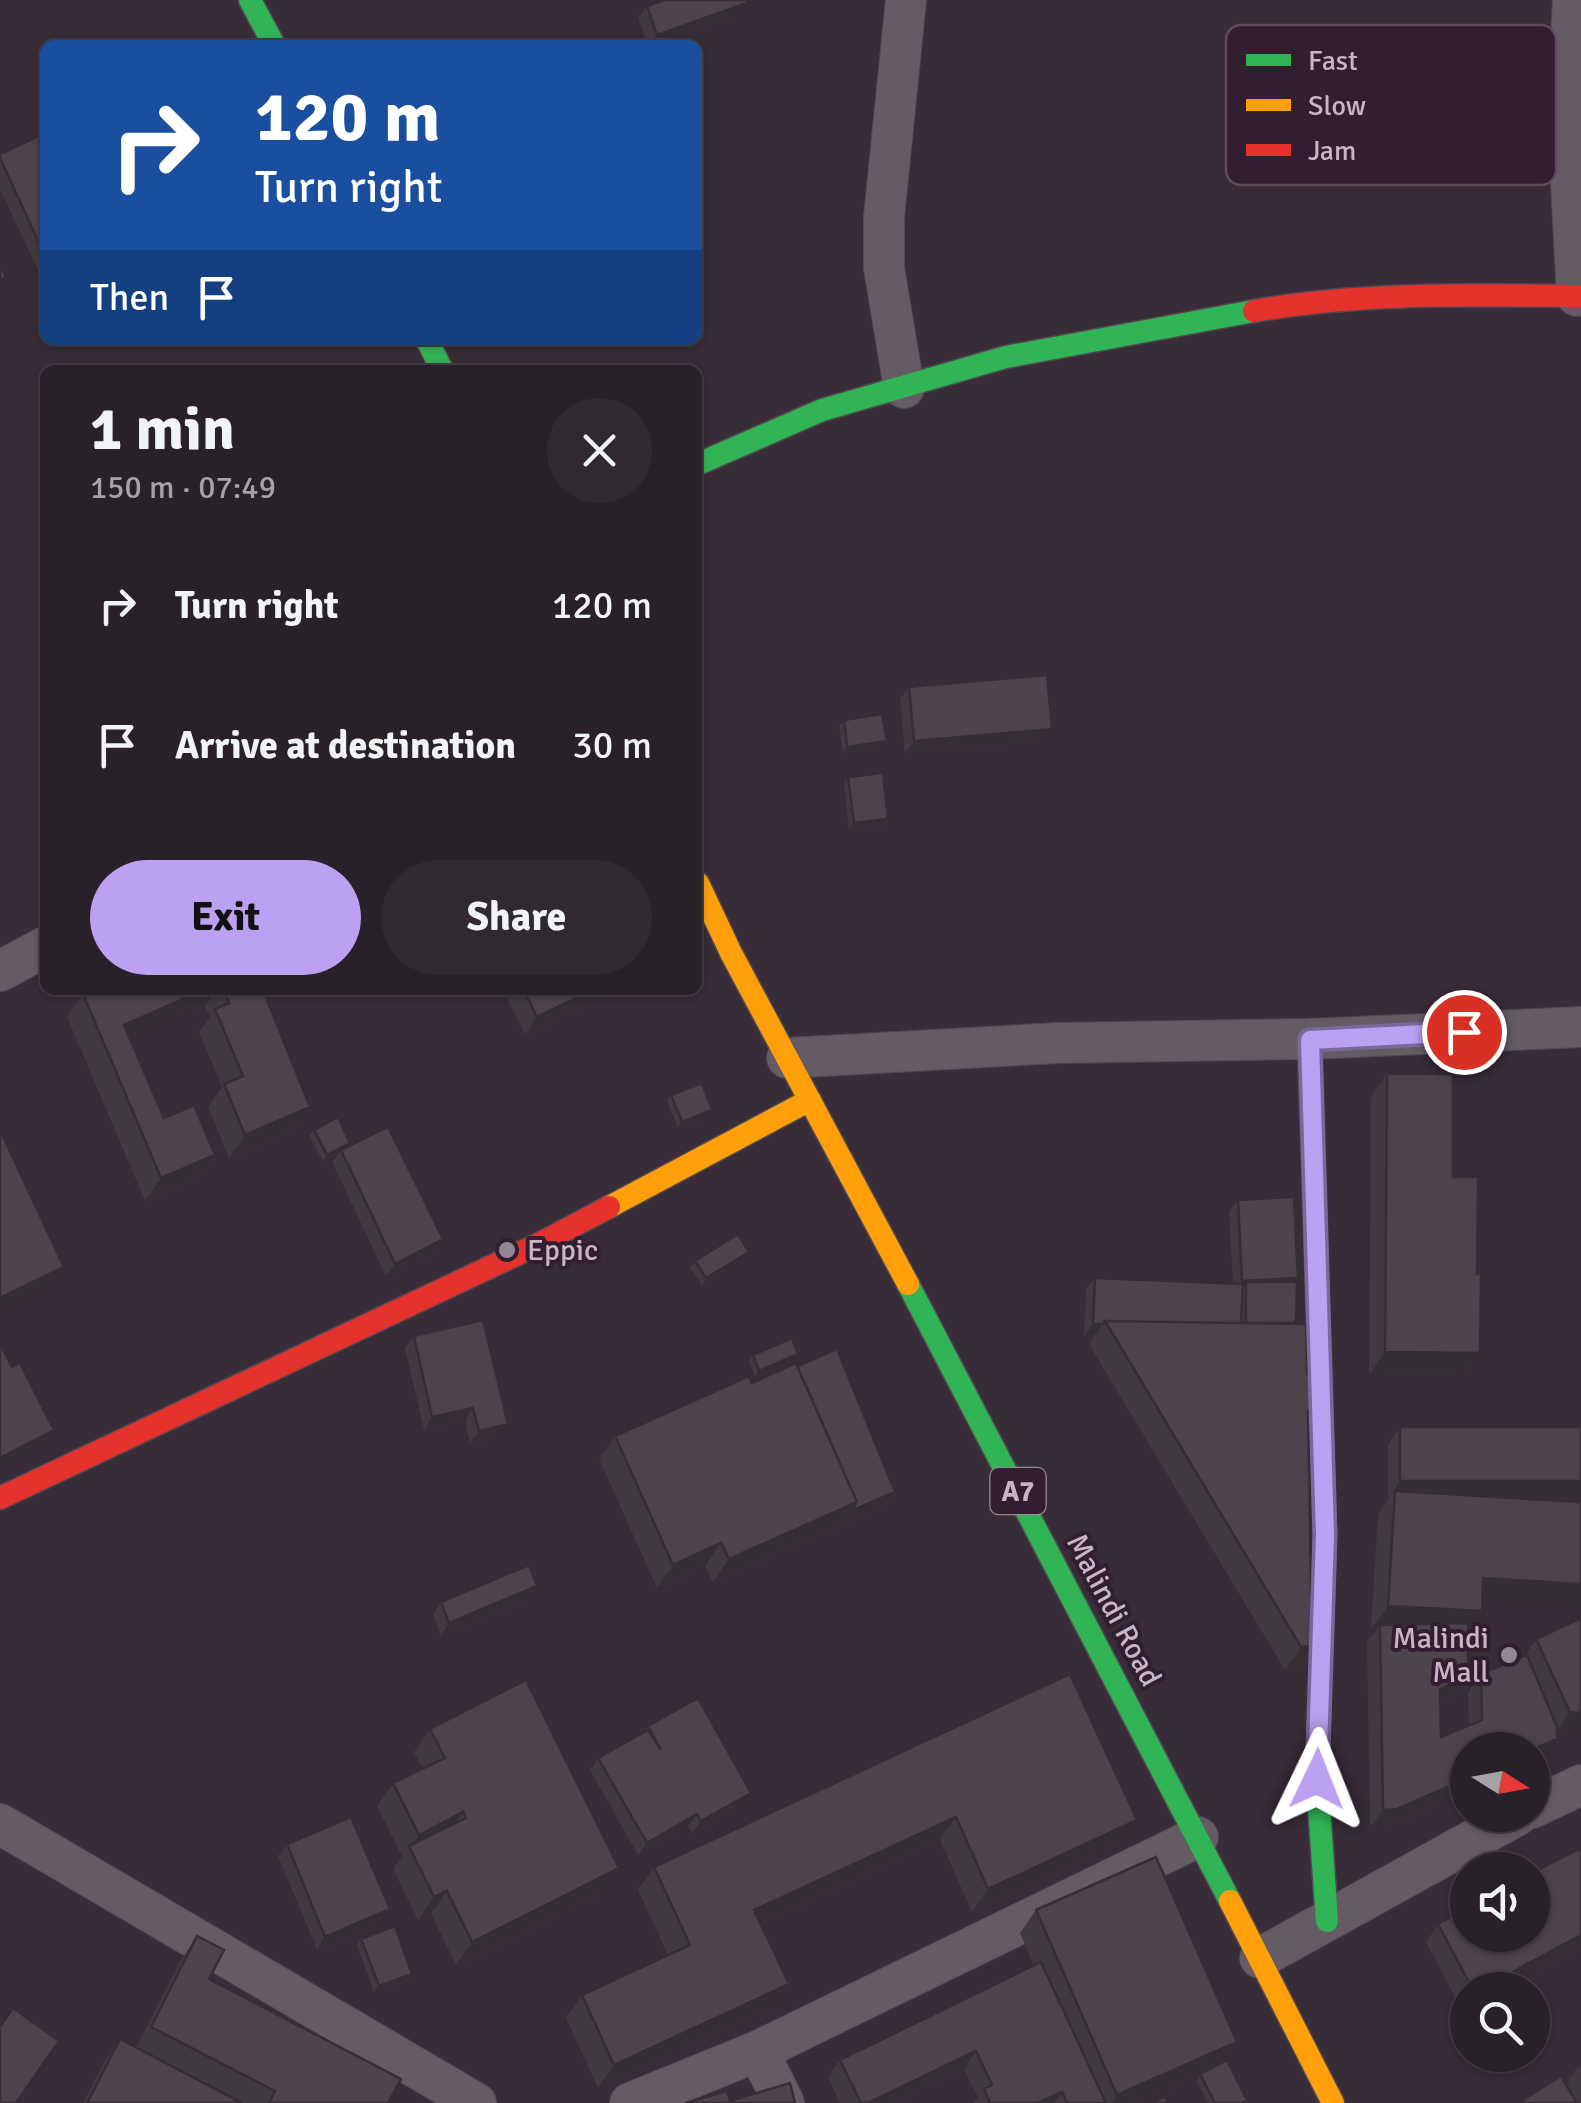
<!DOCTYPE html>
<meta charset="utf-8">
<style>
:root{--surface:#292129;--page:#312931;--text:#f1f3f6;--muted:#a5a3a8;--line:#453e46;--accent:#bca0f2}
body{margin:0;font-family:Signika,sans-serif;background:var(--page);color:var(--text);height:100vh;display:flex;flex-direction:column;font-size:38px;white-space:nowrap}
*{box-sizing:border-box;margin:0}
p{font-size:32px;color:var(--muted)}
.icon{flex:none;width:55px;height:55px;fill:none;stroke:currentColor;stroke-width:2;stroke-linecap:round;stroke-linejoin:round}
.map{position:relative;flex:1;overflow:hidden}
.side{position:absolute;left:40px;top:365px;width:662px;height:630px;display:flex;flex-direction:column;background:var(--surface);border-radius:15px;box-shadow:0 2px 8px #0004,0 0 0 2px var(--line)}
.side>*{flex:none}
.top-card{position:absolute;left:40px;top:40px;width:662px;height:305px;border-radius:15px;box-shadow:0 2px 8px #0004,0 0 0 2px var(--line);background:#1a4fa0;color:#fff;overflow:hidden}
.needle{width:65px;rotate:101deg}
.buttons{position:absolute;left:1450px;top:1732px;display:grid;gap:20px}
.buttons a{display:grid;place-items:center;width:100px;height:100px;border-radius:50%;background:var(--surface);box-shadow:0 2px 8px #0004,0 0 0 2px var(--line);font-size:50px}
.pin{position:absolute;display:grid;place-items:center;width:85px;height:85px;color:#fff;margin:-42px;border:5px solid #fff;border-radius:50%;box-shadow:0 2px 10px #0007}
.me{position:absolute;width:110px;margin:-55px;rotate:2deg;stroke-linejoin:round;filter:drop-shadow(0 0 8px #0008)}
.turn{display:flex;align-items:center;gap:35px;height:210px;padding:0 50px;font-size:45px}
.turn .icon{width:130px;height:130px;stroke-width:2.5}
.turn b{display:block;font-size:70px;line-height:85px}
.then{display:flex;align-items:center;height:95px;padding:0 50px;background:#0003;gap:20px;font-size:38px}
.round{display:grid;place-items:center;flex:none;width:105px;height:105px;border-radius:52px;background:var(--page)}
.overview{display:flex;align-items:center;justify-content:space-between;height:170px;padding:0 50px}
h1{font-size:60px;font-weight:700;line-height:75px}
.action{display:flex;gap:20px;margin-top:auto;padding:20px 50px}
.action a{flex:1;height:115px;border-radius:60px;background:var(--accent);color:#111;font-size:40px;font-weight:700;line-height:115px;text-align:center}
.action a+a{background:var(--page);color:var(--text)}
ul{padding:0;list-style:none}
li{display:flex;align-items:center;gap:30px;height:140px;padding:0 50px}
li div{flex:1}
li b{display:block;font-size:38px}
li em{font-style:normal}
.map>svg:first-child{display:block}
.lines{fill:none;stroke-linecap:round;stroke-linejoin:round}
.street-casing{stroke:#504850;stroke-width:42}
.fast-casing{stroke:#504850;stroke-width:25}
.slow-casing{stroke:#504850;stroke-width:25}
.jam-casing{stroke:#504850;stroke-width:25}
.street{stroke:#655b64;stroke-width:40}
.fast{stroke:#30b455;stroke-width:22}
.slow{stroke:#ff9f0a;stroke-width:22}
.jam{stroke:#e5322d;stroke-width:22}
.wall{fill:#413a41}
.shaded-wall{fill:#352f35}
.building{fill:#4c434c;stroke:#352f35;stroke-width:2.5}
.route-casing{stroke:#7a689d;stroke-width:25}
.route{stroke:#bca0f2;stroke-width:18}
.poi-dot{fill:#958694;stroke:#311f31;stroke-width:4}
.labels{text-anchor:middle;stroke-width:8;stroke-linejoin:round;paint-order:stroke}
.shield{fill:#311f31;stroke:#9a8999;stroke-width:2.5}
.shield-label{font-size:28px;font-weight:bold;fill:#c7b6c6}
.poi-label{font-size:30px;fill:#c7b6c6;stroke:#311f31;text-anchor:start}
.street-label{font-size:30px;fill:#c7b6c6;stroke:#311f31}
.key{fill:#311f31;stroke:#5e4c5e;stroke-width:2.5}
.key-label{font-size:28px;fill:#c7b6c6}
</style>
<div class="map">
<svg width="1581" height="2103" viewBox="0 0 1581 2103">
<rect width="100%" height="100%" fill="#372c37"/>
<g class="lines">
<defs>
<path id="street" d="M 1573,0 L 1567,106 L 1577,296
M 904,388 L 884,268 L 884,217 L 906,0
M 0,971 L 45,947
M 787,1058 L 1057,1043 L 1309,1039 L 1581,1027
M 1532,1808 L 1581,1785
M 0,1824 L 476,2103
M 1260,1958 L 1518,1815
M 758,2051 L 784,2103
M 630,2103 L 758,2051 L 1198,1837"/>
<path id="fast" d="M 250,0 L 274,45
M 427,340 L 442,370
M 698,464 L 822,410 L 1006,357 L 1254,311
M 908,1284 L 1230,1901
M 1319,1722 L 1317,1779 L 1327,1921"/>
<path id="slow" d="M 698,883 L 731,953 L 908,1284
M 1309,1039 L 1325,1535 L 1319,1722
M 609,1207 L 810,1100
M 1230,1901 L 1333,2103"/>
<path id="jam" d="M 1254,311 C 1361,292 1472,295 1581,296
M 0,1498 L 539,1244 L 609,1207"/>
</defs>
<!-- street casing -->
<use href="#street" class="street-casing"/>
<!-- fast casing -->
<use href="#fast" class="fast-casing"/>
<!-- slow casing -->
<use href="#slow" class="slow-casing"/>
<!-- jam casing -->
<use href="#jam" class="jam-casing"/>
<!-- street -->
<use href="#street" class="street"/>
<!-- fast -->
<use href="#fast" class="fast"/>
<!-- slow -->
<use href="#slow" class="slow"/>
<!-- jam -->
<use href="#jam" class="jam"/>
</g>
<!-- wall -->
<path class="wall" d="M 647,6 L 739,15 L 654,45 L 648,45 L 638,18 Z
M 45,133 L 45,267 L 38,270 L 0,189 L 0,154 Z
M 909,687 L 1044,741 L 905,753 L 900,699 Z
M 844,720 L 882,748 L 843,753 L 839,726 Z
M 848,777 L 888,819 L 884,825 L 849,829 L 844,783 Z
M 93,990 L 263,990 L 310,1107 L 294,1130 L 229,1158 L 208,1107 L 222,1087 L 199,1032 L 210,1017 L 205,1006 L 130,1038 L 164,1118 L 215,1155 L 198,1178 L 145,1201 L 67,1017 L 83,994 Z
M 503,990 L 618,990 L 525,1035 Z
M 1387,1074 L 1453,1177 L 1477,1274 L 1480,1353 L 1464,1376 L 1369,1375 L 1371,1097 Z
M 671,1095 L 708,1116 L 678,1128 L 667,1101 Z
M 314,1130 L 347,1147 L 443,1239 L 435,1252 L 386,1276 L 332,1162 L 339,1153 L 323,1161 L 309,1136 Z
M 1238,1200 L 1295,1282 L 1296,1323 L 1307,1374 L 1311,1433 L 1308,1433 L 1312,1646 L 1296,1669 L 1285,1670 L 1089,1344 L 1094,1336 L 1084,1336 L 1086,1290 L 1095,1278 L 1233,1284 L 1229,1212 Z
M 744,1258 L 702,1285 L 690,1267 L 695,1261 Z
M 414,1336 L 499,1436 L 470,1443 L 465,1420 L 424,1430 L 405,1348 Z
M 753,1355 L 794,1360 L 755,1377 L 749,1361 Z
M 752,1383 L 895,1492 L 887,1504 L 843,1523 L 841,1525 L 713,1582 L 705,1566 L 657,1588 L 599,1459 L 615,1436 Z
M 1400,1427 L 1581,1499 L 1533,1499 L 1468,1631 L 1468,1677 L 1456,1695 L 1440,1702 L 1441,1737 L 1469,1725 L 1468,1692 L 1481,1674 L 1525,1656 L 1536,1639 L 1581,1618 L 1569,1736 L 1557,1735 L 1545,1756 L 1532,1762 L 1532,1750 L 1468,1750 L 1468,1791 L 1384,1827 L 1370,1827 L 1367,1642 L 1377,1629 L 1371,1629 L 1378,1514 L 1389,1499 L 1388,1499 L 1388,1445 Z
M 529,1598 L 441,1636 L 433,1614 L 441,1602 Z
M 1070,1674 L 1121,1843 L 972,1912 L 940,1840 L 760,1923 L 772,2007 L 598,2088 L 566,2018 L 582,1995 L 668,1955 L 638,1890 L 654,1867 Z
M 648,1726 L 742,1805 L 692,1833 L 688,1826 L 638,1855 L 590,1770 L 598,1758 L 645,1731 Z
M 430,1729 L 603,1891 L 456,1965 L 431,1914 L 418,1920 L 393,1869 L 402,1856 L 377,1806 L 393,1783 L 423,1769 L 414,1752 Z
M 287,1844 L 382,1922 L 317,1949 L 278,1856 Z
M 1036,1910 L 1237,2042 L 1223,2062 L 1246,2103 L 1208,2103 L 1196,2081 L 1200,2074 L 1205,2072 L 1135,2103 L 974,2103 L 978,2098 L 964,2069 L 893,2103 L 840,2103 L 828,2077 L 840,2060 L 1034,1966 L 1020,1933 Z
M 1438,1924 L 1581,1946 L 1499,1990 L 1468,1990 L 1468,2007 L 1462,2010 L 1426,1942 Z
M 197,1936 L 209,1979 L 393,2103 L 83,2103 L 104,2062 L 120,2039 L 136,2048 L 181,1960 Z
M 361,1939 L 412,1974 L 408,1980 L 374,1992 L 357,1945 Z
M 1581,2066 L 1581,2103 L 1517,2103 L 1566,2084 L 1576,2069 Z"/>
<!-- shaded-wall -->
<path class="shaded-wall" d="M 747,3 L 739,15 L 654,45 L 650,45 L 657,35 Z
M 1052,729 L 1044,741 L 905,753 L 914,741 Z
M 887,741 L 882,748 L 843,753 L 847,747 Z
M 888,819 L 884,825 L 849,829 L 854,823 Z
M 204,990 L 216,990 L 205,1006 L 108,1048 L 124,1025 Z
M 593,990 L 618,990 L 525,1035 L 537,1017 Z
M 310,1107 L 294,1130 L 229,1158 L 245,1135 Z
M 712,1110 L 708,1116 L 678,1128 L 682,1122 Z
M 350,1143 L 346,1149 L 323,1161 L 327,1155 Z
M 215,1155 L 198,1178 L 145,1201 L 161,1178 Z
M 443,1239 L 435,1252 L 386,1276 L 395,1264 Z
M 749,1252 L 744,1258 L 702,1285 L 706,1278 Z
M 64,1267 L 48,1290 L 0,1313 L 0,1298 Z
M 1298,1278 L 1290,1290 L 1246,1282 L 1239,1293 L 1233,1293 L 1242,1281 Z
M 1093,1324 L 1103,1324 L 1094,1336 L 1084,1336 Z
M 1385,1352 L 1480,1353 L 1464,1376 L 1369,1375 Z
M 798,1354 L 794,1360 L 755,1377 L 759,1371 Z
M 473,1408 L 465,1420 L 424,1430 L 432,1417 Z
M 1327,1410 L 1311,1433 L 1292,1434 L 1308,1411 Z
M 508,1424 L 499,1436 L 470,1443 L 479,1431 Z
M 54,1430 L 42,1448 L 0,1469 L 0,1458 Z
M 1400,1481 L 1581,1481 L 1581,1499 L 1394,1499 L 1395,1491 L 1388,1499 Z
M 895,1492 L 887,1504 L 843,1523 L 851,1511 Z
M 857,1502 L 841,1525 L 713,1582 L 729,1559 Z
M 721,1543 L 705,1566 L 657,1588 L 673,1565 Z
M 1483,1578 L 1581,1584 L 1581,1608 L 1467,1601 Z
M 537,1586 L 529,1598 L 441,1636 L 449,1623 Z
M 1388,1606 L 1482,1611 L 1466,1634 L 1380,1625 L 1377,1629 L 1371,1629 Z
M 1312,1646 L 1296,1669 L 1285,1670 L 1301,1647 Z
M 1468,1677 L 1456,1695 L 1428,1707 L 1440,1689 Z
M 1570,1712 L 1581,1713 L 1581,1731 L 1569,1736 L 1554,1735 Z
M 1557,1739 L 1545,1756 L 1532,1762 L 1532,1750 Z
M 1468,1778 L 1468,1791 L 1384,1827 L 1370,1827 L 1383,1810 Z
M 751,1793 L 742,1805 L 692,1833 L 701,1821 Z
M 463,1812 L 447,1835 L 410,1848 L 419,1835 Z
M 697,1814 L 688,1826 L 638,1855 L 647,1843 Z
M 956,1817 L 940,1840 L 738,1933 L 754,1910 Z
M 1137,1820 L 1121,1843 L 972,1912 L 988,1889 Z
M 619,1868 L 603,1891 L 456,1965 L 472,1942 Z
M 447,1891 L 431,1914 L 418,1920 L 434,1897 Z
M 390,1909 L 382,1922 L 317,1949 L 325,1937 Z
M 1581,1935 L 1581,1946 L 1499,1990 L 1479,1990 Z
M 412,1974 L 408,1980 L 374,1992 L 379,1986 Z
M 789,1984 L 772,2007 L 598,2088 L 614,2065 Z
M 1237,2042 L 1221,2065 L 1135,2103 L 1112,2103 L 1117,2095 Z
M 976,2051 L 964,2069 L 893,2103 L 868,2103 Z
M 1062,2092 L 1054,2103 L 1038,2103 Z"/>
<!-- building -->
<path class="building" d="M 665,0 L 746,0 L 747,3 L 657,35 L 647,6 Z
M 45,133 L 45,256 L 0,158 L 0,154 Z
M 0,265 L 6,277 L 0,280 Z
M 1047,675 L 1052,729 L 914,741 L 909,687 Z
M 882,714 L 887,741 L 847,747 L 844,720 Z
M 883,773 L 888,819 L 854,823 L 848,777 Z
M 93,990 L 204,990 L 124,1025 L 164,1118 L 194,1105 L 215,1155 L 161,1178 L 83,994 Z
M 224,990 L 263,990 L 310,1107 L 245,1135 L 224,1084 L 243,1076 L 215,1009 L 229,1003 Z
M 524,990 L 593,990 L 537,1017 Z
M 1387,1074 L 1453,1074 L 1453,1177 L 1478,1177 L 1477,1274 L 1481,1274 L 1480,1353 L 1385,1352 Z
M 702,1083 L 712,1110 L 682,1122 L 671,1095 Z
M 338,1117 L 350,1143 L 327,1155 L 314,1130 Z
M 388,1127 L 443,1239 L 395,1264 L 341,1150 Z
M 0,1130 L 64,1267 L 0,1298 Z
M 1294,1197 L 1298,1278 L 1242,1281 L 1238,1200 Z
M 738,1234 L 749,1252 L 706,1278 L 695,1261 Z
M 1095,1278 L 1243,1284 L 1241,1323 L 1105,1321 L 1103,1324 L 1093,1324 Z
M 1246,1282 L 1297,1282 L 1296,1323 L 1246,1323 Z
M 483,1320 L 508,1424 L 479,1431 L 473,1408 L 432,1417 L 414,1336 Z
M 1105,1321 L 1306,1324 L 1307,1374 L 1326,1374 L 1327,1410 L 1308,1411 L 1312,1646 L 1301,1647 Z
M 792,1338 L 798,1354 L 759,1371 L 753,1355 Z
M 0,1343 L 12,1367 L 20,1363 L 54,1430 L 0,1458 Z
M 837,1349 L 895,1492 L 851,1511 L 857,1502 L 797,1366 Z
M 796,1363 L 857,1502 L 729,1559 L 721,1543 L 673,1565 L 615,1436 L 749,1376 L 752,1383 Z
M 1400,1427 L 1581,1427 L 1581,1481 L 1400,1481 Z
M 1395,1491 L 1581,1502 L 1581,1584 L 1483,1578 L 1482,1611 L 1388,1606 Z
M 529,1565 L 537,1586 L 449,1623 L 441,1602 Z
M 1581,1618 L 1581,1713 L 1570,1712 L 1536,1639 Z
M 1468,1623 L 1468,1677 L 1440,1689 L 1441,1737 L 1482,1720 L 1481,1674 L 1527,1655 L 1557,1727 L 1557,1739 L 1531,1750 L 1468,1750 L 1468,1778 L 1397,1809 L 1383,1810 L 1380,1625 Z
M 1070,1674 L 1137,1820 L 988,1889 L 956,1817 L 754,1910 L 789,1984 L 614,2065 L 582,1995 L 690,1945 L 654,1867 Z
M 526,1680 L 619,1868 L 472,1942 L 447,1891 L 434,1897 L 409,1846 L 466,1818 L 463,1812 L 419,1835 L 393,1783 L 445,1758 L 430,1729 Z
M 698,1698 L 751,1793 L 701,1821 L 697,1814 L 647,1843 L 598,1758 L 648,1730 L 661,1750 L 648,1726 Z
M 351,1817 L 390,1909 L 325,1937 L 287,1844 Z
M 1581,1848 L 1581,1935 L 1479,1990 L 1473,1990 L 1438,1924 L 1468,1908 L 1468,1935 L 1532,1935 L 1532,1873 Z
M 1156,1857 L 1237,2042 L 1117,2095 L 1036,1910 Z
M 395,1926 L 412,1974 L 379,1986 L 361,1939 Z
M 197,1936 L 224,1950 L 209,1979 L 401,2079 L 389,2101 L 393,2103 L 269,2103 L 275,2091 L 151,2027 Z
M 1041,1962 L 1106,2103 L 1067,2103 L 1062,2092 L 1038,2103 L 990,2103 L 984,2089 L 992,2085 L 976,2051 L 868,2103 L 861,2103 L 840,2060 Z
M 13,2008 L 59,2041 L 16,2103 L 0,2103 L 0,2027 Z
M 120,2039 L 242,2103 L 87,2103 Z
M 1227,2060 L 1247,2100 L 1242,2103 L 1215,2103 L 1200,2074 Z
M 1561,2076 L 1577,2103 L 1518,2103 Z
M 790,2083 L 795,2103 L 686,2103 L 727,2091 L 730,2101 Z
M 1165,2096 L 1168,2103 L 1151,2103 Z"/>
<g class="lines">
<defs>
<path id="route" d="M 1317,1779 L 1325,1535 L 1310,1040 L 1464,1032"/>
</defs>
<!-- route casing -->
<use href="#route" class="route-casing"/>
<!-- route -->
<use href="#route" class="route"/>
</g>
<!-- markers -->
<g class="poi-dot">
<circle cx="507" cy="1250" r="10"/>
<circle cx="1509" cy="1655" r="10"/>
</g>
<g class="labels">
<!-- shield labels -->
<rect class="shield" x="990.5" y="1468" width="55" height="46" rx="8"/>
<g class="shield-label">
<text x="1018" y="1501">A7</text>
</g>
<!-- poi labels -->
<g class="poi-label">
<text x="527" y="1260">Eppic</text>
<text x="1489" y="1648" text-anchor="end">Malindi<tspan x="1489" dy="34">Mall</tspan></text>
</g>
<!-- street labels -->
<g class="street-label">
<text transform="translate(1114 1610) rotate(62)" y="10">Malindi Road</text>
</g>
</g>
<!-- legend -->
<rect x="1226" y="25" width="330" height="160" rx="15" class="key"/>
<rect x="1246" y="54" width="45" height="12" fill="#30b455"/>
<rect x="1246" y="99" width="45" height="12" fill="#ff9f0a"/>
<rect x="1246" y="144" width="45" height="12" fill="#e5322d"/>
<g class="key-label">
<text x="1308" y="70">Fast</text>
<text x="1308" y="115">Slow</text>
<text x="1308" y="160">Jam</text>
</g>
</svg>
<div class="buttons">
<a><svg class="needle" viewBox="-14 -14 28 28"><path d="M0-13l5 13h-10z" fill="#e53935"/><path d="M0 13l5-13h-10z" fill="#a5a3a8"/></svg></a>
<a><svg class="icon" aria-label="sound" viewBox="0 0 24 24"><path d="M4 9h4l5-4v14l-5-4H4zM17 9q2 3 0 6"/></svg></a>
<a><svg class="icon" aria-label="search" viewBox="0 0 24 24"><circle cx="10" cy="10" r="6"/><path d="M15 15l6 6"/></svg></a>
</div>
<div class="pin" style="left:1464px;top:1032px;background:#d93025"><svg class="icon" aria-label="arrive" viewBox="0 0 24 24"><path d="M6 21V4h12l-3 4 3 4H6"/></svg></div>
<svg class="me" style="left:1317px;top:1779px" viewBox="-20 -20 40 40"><path d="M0-17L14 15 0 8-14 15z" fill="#bca0f2" stroke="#fff" stroke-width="4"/></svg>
<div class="top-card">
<div class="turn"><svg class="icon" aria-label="right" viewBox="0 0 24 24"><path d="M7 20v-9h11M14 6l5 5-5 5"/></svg><div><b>120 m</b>Turn right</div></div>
<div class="then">Then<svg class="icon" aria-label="arrive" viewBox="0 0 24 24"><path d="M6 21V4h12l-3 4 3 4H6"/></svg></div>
</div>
<section class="side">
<div class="overview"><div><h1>1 min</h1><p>150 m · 07:49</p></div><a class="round"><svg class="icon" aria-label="close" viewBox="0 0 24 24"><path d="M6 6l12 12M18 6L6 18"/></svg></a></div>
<ul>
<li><svg class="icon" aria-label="right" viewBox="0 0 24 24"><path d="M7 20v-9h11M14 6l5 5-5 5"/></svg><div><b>Turn right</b></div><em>120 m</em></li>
<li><svg class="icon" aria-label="arrive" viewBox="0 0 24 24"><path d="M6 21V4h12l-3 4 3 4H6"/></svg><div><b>Arrive at destination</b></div><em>30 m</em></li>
</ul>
<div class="action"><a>Exit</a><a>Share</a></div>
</section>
</div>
